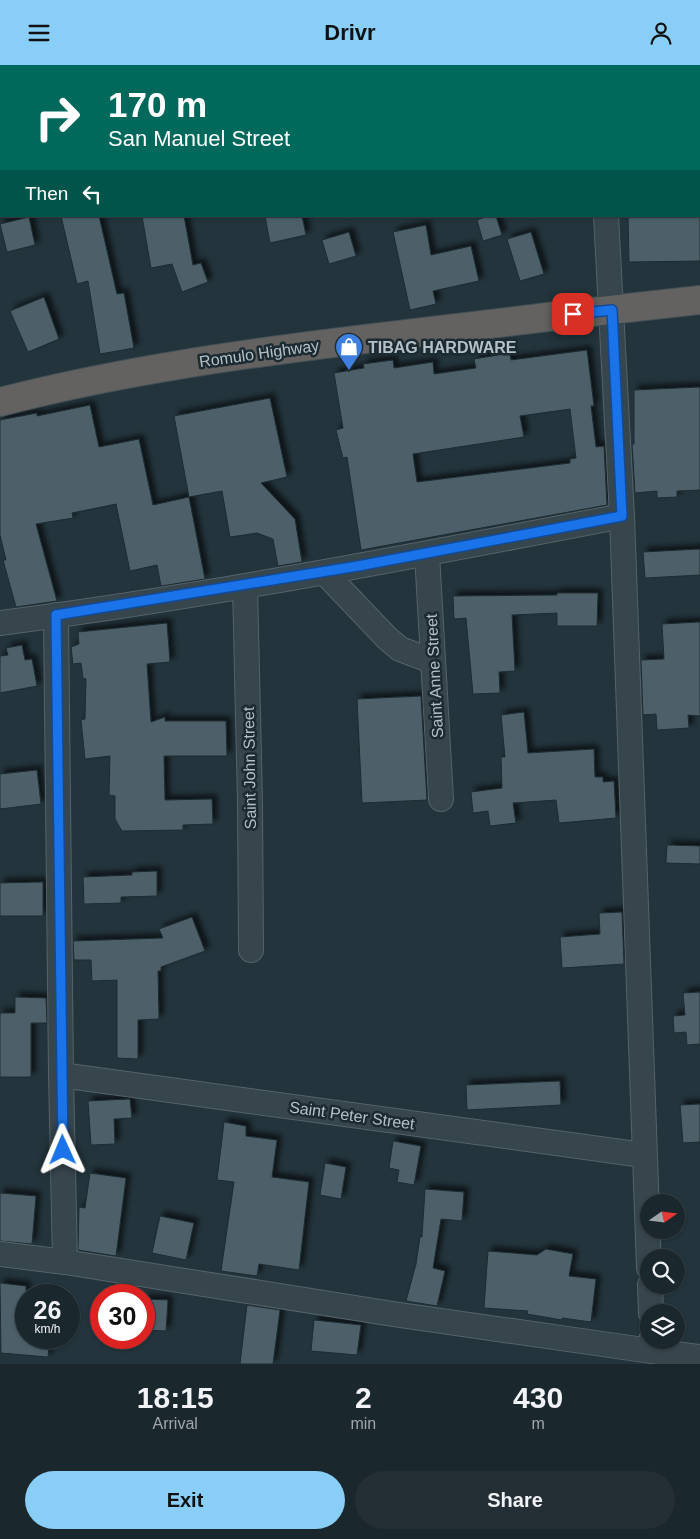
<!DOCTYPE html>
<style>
:root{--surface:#1a272d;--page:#232f35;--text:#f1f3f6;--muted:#9fa5aa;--line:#384449;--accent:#88cef7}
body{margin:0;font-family:Arial,sans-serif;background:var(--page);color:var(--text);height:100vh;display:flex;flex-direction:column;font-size:19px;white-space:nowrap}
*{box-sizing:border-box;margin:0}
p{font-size:16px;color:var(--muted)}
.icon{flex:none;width:28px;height:28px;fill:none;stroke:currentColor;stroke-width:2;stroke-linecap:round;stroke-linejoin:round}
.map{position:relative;height:1299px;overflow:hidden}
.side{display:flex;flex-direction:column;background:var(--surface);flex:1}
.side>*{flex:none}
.guide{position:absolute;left:0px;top:0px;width:700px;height:152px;box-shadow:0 1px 4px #0004,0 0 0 1px var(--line);background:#00695c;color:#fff;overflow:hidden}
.needle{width:32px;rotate:76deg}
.fabs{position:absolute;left:640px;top:1129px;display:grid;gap:10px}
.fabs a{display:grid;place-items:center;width:45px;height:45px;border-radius:50%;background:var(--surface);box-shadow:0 1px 4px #0004,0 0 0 1px var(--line);font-size:25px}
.speed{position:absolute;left:15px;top:1219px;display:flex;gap:10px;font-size:25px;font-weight:700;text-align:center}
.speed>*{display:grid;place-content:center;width:65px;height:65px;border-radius:50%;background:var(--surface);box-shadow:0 1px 4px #0004,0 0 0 1px var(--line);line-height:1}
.speed small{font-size:12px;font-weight:400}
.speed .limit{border:8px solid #d22;background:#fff;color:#111}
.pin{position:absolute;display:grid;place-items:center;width:42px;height:42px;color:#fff;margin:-21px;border-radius:10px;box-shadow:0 2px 8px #0006}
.me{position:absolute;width:55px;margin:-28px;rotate:359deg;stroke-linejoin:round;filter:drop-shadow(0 0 4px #0008)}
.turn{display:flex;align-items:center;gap:18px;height:105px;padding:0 25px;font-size:22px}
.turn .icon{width:65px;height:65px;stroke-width:2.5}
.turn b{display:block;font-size:35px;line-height:42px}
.then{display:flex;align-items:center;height:48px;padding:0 25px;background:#0003;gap:10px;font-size:19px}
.eta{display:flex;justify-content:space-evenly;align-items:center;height:85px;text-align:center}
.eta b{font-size:30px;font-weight:700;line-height:35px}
.button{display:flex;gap:10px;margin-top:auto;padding:10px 25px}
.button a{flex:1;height:58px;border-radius:30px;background:var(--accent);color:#111;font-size:20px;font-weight:700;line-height:58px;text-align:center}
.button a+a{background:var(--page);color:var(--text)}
header{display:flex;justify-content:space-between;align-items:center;height:65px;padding:0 25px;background:var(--accent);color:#111;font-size:22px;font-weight:700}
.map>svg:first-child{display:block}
.building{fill:#4e616a;stroke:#1e2c33;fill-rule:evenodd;filter:url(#shadow)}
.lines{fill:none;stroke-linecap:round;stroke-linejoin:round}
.minor-casing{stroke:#55636a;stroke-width:26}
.trunk-casing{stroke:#425057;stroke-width:30}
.minor{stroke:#37454d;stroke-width:24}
.trunk{stroke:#646260;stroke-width:28}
.route-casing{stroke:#114b97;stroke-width:12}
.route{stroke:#1a73e8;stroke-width:9}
.labels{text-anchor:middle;stroke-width:5;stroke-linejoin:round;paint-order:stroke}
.poi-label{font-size:16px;font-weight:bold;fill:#b3c0c8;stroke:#1c2a31;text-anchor:start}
.street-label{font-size:16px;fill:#b3c0c8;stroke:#1c2a31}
</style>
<header><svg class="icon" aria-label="menu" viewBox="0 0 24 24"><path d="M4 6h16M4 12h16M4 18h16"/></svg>Drivr<svg class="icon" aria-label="person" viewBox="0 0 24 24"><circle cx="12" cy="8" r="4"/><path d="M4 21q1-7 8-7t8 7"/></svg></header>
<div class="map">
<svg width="700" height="1299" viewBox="0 0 700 1299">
<defs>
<filter id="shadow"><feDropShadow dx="4.5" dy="-4.5" stdDeviation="2.5" flood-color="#0009"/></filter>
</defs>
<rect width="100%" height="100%" fill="#23343c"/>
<!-- building -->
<path class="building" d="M 61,151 L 99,151 L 117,229 L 124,228 L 134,283 L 100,289 L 88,216 L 77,219 Z
M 142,151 L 184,151 L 193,200 L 201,198 L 208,217 L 182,227 L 172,199 L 151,203 Z
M 265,151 L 302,151 L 306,170 L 270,178 Z
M 488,151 L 496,151 L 502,170 L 483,176 L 477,155 Z
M 628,151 L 700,151 L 700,196 L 629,197 Z
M 29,152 L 35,180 L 7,187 L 0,159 Z
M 426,160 L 431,190 L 471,181 L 479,216 L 433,226 L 436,239 L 410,245 L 393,167 Z
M 349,167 L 356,191 L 329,199 L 322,175 Z
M 531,167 L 544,209 L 520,216 L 507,174 Z
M 44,232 L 59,274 L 28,287 L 10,246 Z
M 587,285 L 594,341 L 591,341 L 596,382 L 604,381 L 607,440 L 361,485 L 347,392 L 343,393 L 336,365 L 343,363 L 334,308 L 364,303 L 363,299 L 393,295 L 394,303 L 433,297 L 434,309 L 476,303 L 474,294 L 510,288 L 511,295 ZM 570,344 L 576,393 L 570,394 L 570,398 L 417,417 L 413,389 L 524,372 L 520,351 Z
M 700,322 L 700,425 L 677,426 L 677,432 L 657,433 L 657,426 L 635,428 L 632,379 L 634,379 L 634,325 Z
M 270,333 L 287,412 L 261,418 L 295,454 L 302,497 L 278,501 L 273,474 L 257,468 L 230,472 L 222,426 L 189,432 L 174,351 Z
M 90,340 L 99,382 L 139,374 L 153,440 L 189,432 L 205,514 L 161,521 L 157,500 L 130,506 L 116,439 L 72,448 L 73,453 L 36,459 L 57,536 L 16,542 L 3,495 L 6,495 L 0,470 L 0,355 L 37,348 L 37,351 Z
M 700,484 L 700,510 L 645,513 L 643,487 Z
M 557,528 L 598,528 L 597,561 L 557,561 L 557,548 L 512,550 L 515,606 L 499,607 L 500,628 L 473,629 L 466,553 L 454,554 L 453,531 L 557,530 Z
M 700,557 L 700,651 L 688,650 L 689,663 L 657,665 L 656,649 L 643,650 L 641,595 L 664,594 L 662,559 Z
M 167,558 L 170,597 L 147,599 L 151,657 L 165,652 L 165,656 L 226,656 L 227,691 L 164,691 L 165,735 L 212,734 L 213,759 L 183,760 L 183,765 L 122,766 L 115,754 L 115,731 L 109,730 L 110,691 L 85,694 L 81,655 L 85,654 L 86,614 L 83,613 L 81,598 L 73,599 L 71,582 L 79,579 L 78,567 Z
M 22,580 L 25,595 L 32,594 L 37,621 L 0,628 L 0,591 L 8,590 L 6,583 Z
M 421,631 L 427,735 L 362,738 L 357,634 Z
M 524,647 L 528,688 L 594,684 L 595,712 L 603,712 L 603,717 L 614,716 L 616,753 L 559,758 L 556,735 L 513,738 L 516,758 L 490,761 L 488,746 L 473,748 L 471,727 L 502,723 L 501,692 L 505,692 L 501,650 Z
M 37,705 L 41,739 L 0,744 L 0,709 Z
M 667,780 L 700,781 L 700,799 L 666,798 Z
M 157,806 L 157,831 L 121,832 L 121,838 L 84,839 L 83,812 L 132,810 L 132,807 Z
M 43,817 L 43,851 L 0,851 L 0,818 Z
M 622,847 L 624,899 L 562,903 L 560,872 L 600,869 L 599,848 Z
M 192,852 L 205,886 L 161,902 L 161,906 L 158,906 L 159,954 L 138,955 L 138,994 L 117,993 L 117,915 L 92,916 L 91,895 L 74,895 L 73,876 L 163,873 L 159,864 Z
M 700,927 L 700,979 L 687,980 L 686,967 L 674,968 L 673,951 L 685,950 L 683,928 Z
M 15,932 L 46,933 L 47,958 L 31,958 L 31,1012 L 0,1012 L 0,948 L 15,948 Z
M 560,1016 L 561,1040 L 467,1045 L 466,1020 Z
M 130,1034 L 132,1053 L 114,1054 L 115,1079 L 91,1080 L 88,1036 Z
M 700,1039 L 700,1077 L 683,1078 L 680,1040 Z
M 224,1057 L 246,1061 L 246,1071 L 277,1075 L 272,1112 L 309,1117 L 299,1205 L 259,1199 L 257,1211 L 221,1206 L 234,1117 L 217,1115 Z
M 393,1076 L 421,1081 L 414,1120 L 397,1117 L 399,1105 L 389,1103 Z
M 325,1098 L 346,1102 L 341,1134 L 320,1130 Z
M 90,1108 L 126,1113 L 116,1191 L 78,1185 L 79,1142 L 85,1143 Z
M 425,1124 L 464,1127 L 462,1156 L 441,1154 L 433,1203 L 445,1206 L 437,1241 L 406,1236 L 416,1199 L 420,1172 L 422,1172 Z
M 0,1128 L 36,1131 L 32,1179 L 0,1176 Z
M 160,1151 L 194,1158 L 186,1195 L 152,1188 Z
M 546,1184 L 573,1189 L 569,1211 L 596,1214 L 591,1257 L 562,1253 L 562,1255 L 527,1249 L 528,1246 L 484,1243 L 488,1186 L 537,1190 Z
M 0,1218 L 26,1221 L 26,1272 L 50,1272 L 48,1292 L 1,1288 Z
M 144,1234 L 168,1235 L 166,1266 L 144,1265 Z
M 247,1240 L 280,1245 L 273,1299 L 240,1299 Z
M 314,1255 L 361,1260 L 357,1290 L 311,1286 Z"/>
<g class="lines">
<defs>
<path id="minor" d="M 34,0 L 34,1
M 225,0 L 225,1
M 403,0 L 403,1
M 598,0 L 598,1
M 0,138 L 1,138
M 606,151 L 622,451 L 649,1203
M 427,489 L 441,734
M 324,507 L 387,573 L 400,584 L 432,596
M 245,521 L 250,737 L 251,885
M 56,550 L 61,1010 L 65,1197
M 0,558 C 209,531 415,491 622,451
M 61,1010 L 643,1090
M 0,1189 L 65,1197 L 393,1249 L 651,1286
M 650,1220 L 651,1248
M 651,1275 L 651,1286 L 700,1292"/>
<path id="trunk" d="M 0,337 C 120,306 242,289 365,274 C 477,260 588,247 700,235"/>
</defs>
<!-- minor casing -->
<use href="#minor" class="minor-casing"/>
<!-- trunk casing -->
<use href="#trunk" class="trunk-casing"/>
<!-- minor -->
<use href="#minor" class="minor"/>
<!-- trunk -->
<use href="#trunk" class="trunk"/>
</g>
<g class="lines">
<defs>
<path id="route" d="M 63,1085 L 56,550 L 358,501 L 622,451 L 612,245 L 573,249"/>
</defs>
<!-- route casing -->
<use href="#route" class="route-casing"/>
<!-- route -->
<use href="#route" class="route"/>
</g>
<!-- icons -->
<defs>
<symbol id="shop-pin" viewBox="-11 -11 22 30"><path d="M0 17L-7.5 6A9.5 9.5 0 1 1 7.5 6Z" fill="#3f7fe0" stroke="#1c2a31"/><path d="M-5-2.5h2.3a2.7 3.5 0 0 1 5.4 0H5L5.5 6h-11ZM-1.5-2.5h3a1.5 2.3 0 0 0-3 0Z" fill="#fff"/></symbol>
</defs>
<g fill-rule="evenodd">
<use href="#shop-pin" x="333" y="266" width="32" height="43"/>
</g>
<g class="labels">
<!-- poi labels -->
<g class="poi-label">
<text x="368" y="288">TIBAG HARDWARE</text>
</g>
<!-- street labels -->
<g class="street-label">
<text transform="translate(259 288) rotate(-8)" y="6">Romulo Highway</text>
<text transform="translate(434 611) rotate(-93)" y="6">Saint Anne Street</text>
<text transform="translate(249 703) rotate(-91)" y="6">Saint John Street</text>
<text transform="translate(352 1050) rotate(8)" y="6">Saint Peter Street</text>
</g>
</g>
</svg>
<div class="fabs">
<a><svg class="needle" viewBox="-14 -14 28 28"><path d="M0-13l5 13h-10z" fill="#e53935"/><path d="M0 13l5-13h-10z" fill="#9fa5aa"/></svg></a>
<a><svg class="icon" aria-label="search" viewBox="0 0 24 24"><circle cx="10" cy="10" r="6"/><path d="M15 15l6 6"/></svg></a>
<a><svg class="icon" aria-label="layers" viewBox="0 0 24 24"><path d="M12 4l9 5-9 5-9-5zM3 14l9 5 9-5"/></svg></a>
</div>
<div class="speed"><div>26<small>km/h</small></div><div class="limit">30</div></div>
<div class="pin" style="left:573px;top:249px;background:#d93025"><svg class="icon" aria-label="arrive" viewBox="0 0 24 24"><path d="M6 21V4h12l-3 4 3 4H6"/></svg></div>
<svg class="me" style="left:63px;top:1085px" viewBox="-20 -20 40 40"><path d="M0-17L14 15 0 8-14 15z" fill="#1a73e8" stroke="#fff" stroke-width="4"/></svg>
<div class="guide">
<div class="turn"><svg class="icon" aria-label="right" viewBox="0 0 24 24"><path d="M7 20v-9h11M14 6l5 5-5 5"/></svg><div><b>170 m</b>San Manuel Street</div></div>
<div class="then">Then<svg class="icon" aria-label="left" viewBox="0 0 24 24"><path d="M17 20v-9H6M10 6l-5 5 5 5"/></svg></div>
</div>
</div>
<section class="side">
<div class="eta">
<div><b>18:15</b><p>Arrival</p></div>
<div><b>2</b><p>min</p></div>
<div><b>430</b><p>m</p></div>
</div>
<div class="button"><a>Exit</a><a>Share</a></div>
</section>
